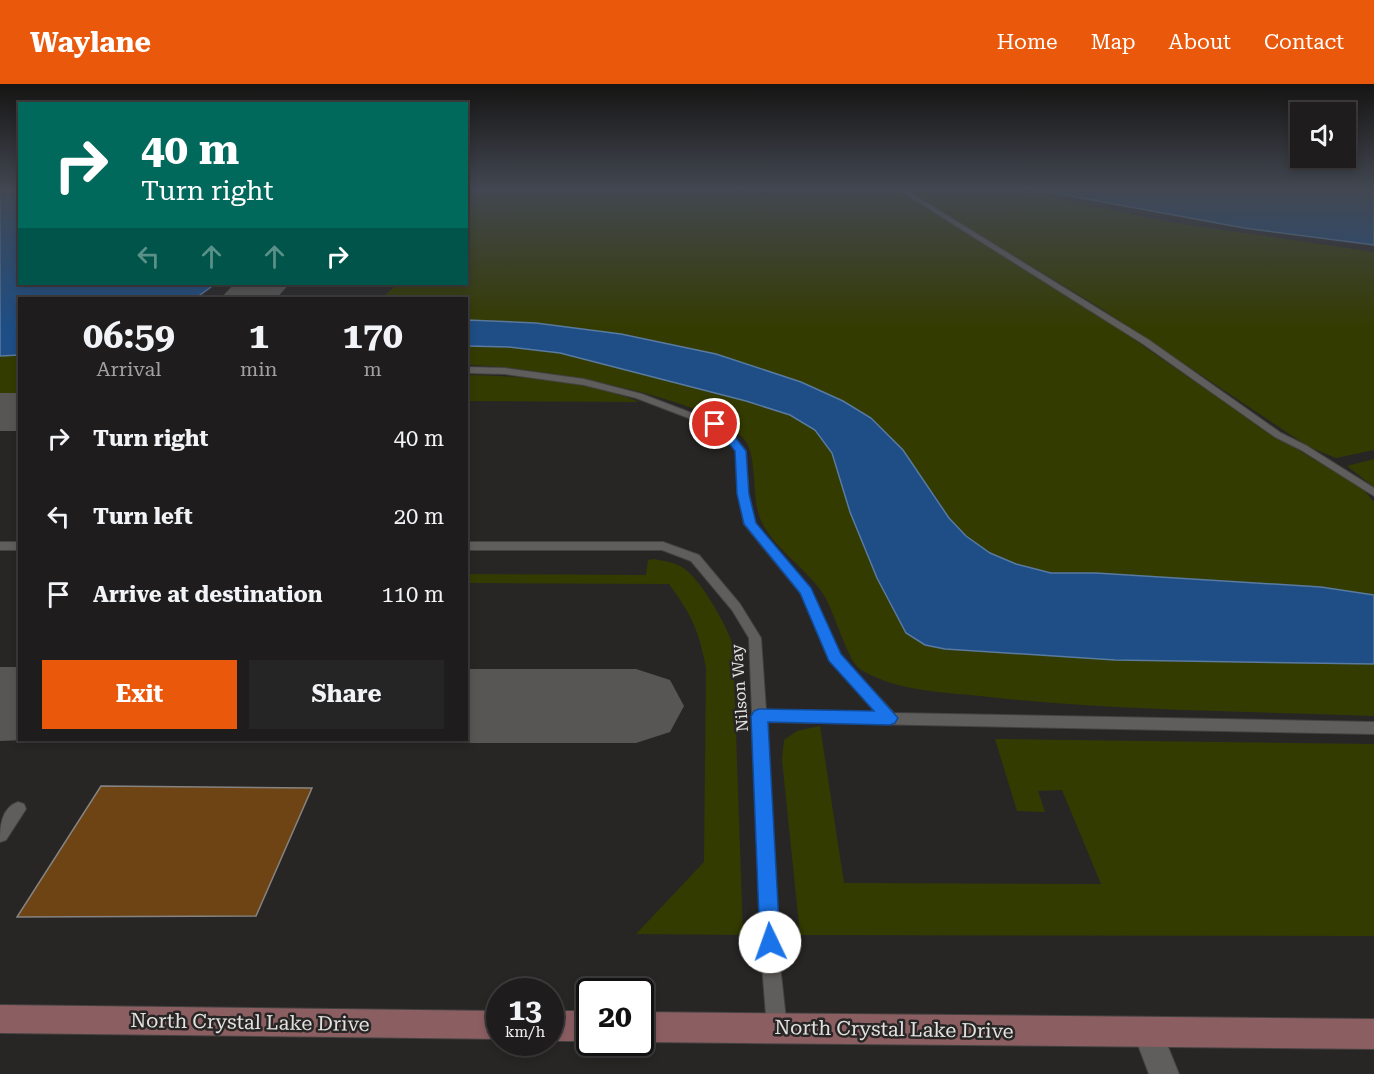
<!DOCTYPE html>
<style>
:root{--surface:#1e1c1c;--page:#262525;--text:#f1f3f6;--muted:#a1a1a3;--line:#3c3a3b;--accent:#ea580c}
body{margin:0;font-family:"Roboto Serif",serif;background:var(--page);color:var(--text);height:100vh;display:flex;flex-direction:column;font-size:22px;white-space:nowrap}
*{box-sizing:border-box;margin:0}
p{font-size:20px;color:var(--muted)}
.icon{flex:none;width:33px;height:33px;fill:none;stroke:currentColor;stroke-width:2;stroke-linecap:round;stroke-linejoin:round}
.map{position:relative;flex:1;overflow:hidden}
.side{position:absolute;left:18px;top:213px;width:450px;height:444px;display:flex;flex-direction:column;background:var(--surface);border-radius:0px;box-shadow:0 3px 9px #0003,0 0 0 2px var(--line)}
.side>*{flex:none}
.top-card{position:absolute;left:18px;top:18px;width:450px;height:183px;border-radius:0px;box-shadow:0 3px 9px #0003,0 0 0 2px var(--line);background:#00695c;color:#fff;overflow:hidden}
.fabs{position:absolute;left:1290px;top:18px;display:grid;gap:12px}
.fabs a{display:grid;place-items:center;width:66px;height:66px;border-radius:0px;background:var(--surface);box-shadow:0 3px 9px #0003,0 0 0 2px var(--line);font-size:30px}
.speed{position:absolute;left:486px;top:894px;display:flex;gap:12px;font-size:30px;font-weight:700;text-align:center}
.speed>*{display:grid;place-content:center;width:78px;height:78px;border-radius:50%;background:var(--surface);box-shadow:0 3px 9px #0003,0 0 0 2px var(--line);line-height:1}
.speed small{font-size:15px;font-weight:400}
.speed .limit{border:3px solid #111;border-radius:9px;background:#fff;color:#111}
.pin{position:absolute;display:grid;place-items:center;width:51px;height:51px;color:#fff;margin:-26px;border:3px solid #fff;border-radius:50%;box-shadow:0 2px 6px #0007}
.me{position:absolute;width:66px;margin:-33px;rotate:357deg;stroke-linejoin:round;filter:drop-shadow(0 0 4px #0008)}
.turn{display:flex;align-items:center;gap:21px;height:126px;padding:0 24px;font-size:27px}
.turn .icon{width:78px;height:78px;stroke-width:2.5}
.turn b{display:block;font-size:42px;line-height:51px}
.lanes{display:flex;align-items:center;height:57px;padding:0 24px;background:#0003;justify-content:center;gap:30px;direction:ltr}
.lanes .off{opacity:.35}
.eta{display:flex;justify-content:space-evenly;align-items:center;height:102px;text-align:center}
.eta b{font-size:36px;font-weight:700;line-height:42px}
.cta{display:flex;gap:12px;margin-top:auto;padding:12px 24px}
.cta a{flex:1;height:69px;border-radius:0px;background:var(--accent);color:#fff;font-size:24px;font-weight:700;line-height:69px;text-align:center}
.cta a+a{background:var(--page);color:var(--text)}
ul{padding:0;list-style:none}
li{display:flex;align-items:center;gap:18px;height:78px;padding:0 24px}
li div{flex:1}
li b{display:block;font-size:22px}
li em{font-style:normal}
header{display:flex;align-items:center;gap:36px;box-sizing:border-box;height:84px;padding:0 30px;background:var(--accent);color:#fff}
header strong{font-size:28px}
nav{display:flex;gap:33px;margin-inline-start:auto;font-size:21px}
.map>svg:first-child{display:block}
.green{fill:#343b00}
.water{fill:#1e4e85;stroke:#597aa1;stroke-width:1.5}
.lines{fill:none;stroke-linecap:round;stroke-linejoin:round}
.taxiway{fill:#585654;fill-rule:evenodd}
.building{fill:#6f4414;stroke:#868482;stroke-width:1.5}
.service-casing{stroke:#434241;stroke-width:2}
.tertiary-casing{stroke:#434241;stroke-width:2}
.secondary-casing{stroke:#434241;stroke-width:2}
.service{fill:#605e5c;fill-rule:evenodd}
.tertiary{fill:#605e5c;fill-rule:evenodd}
.secondary{fill:#8b5e62;fill-rule:evenodd}
.route{fill:#1a73e8;stroke:#114b97;stroke-width:1.5}
.labels{text-anchor:middle;stroke-width:5;stroke-linejoin:round;paint-order:stroke}
.street-label{font-size:16px;fill:#e3e2e1;stroke:#282625}
.near-street-label{font-size:20px;fill:#e3e2e1;stroke:#282625}
</style>
<header>
<strong>Waylane</strong>
<nav><a>Home</a><a>Map</a><a>About</a><a>Contact</a></nav>
</header>
<div class="map">
<svg width="1374" height="990" viewBox="0 0 1374 990">
<rect width="100%" height="100%" fill="#282625"/>
<!-- green -->
<path class="green" d="M 467,106 L 732,106 L 736,109 L 761,106 L 898,106 L 1087,223 L 1259,342 L 1363,405 L 1374,418 L 1374,511 L 1321,503 L 1096,489 L 1051,489 L 1016,480 L 990,469 L 966,452 L 949,434 L 935,411 L 843,317 L 801,298 L 716,270 L 621,250 L 536,239 L 467,236 L 466,214 L 382,214 L 397,200 L 466,200 Z
M 906,106 L 1013,106 L 1176,139 L 1374,168 L 1374,366 L 1336,374 L 1309,363 L 1099,223 Z
M 467,262 L 509,263 L 560,269 L 746,317 L 790,331 L 815,346 L 832,369 L 850,428 L 877,494 L 906,549 L 925,561 L 945,565 L 1115,576 L 1374,580 L 1374,632 C 1243,627 1111,627 980,612 C 941,608 895,607 860,585 C 848,577 834,528 825,513 C 808,484 772,465 760,434 C 751,412 758,372 744,355 C 706,310 527,282 467,281 Z
M 19,271 L 19,312 L 0,312 L 0,272 Z
M 467,291 C 521,292 588,297 639,318 L 467,317 Z
M 1374,375 L 1374,403 L 1347,382 Z
M 654,475 C 664,477 673,478 682,483 C 700,494 727,541 733,562 L 743,851 L 636,850 L 704,778 L 706,584 C 699,546 691,530 669,500 L 467,499 L 467,490 L 646,491 L 648,476 Z
M 820,642 L 844,799 L 1101,800 L 1062,706 L 1038,707 L 1045,728 L 1017,727 L 995,655 L 1374,660 L 1374,852 L 800,851 L 782,675 L 784,656 L 797,647 Z"/>
<!-- water -->
<path class="water" d="M 0,106 L 19,106 L 20,200 L 215,200 L 196,214 L 20,214 L 19,271 L 0,272 Z
M 1038,106 L 1374,106 L 1374,161 L 1244,144 Z
M 467,236 L 536,239 L 621,250 L 716,270 L 801,298 L 843,317 L 871,334 L 903,366 L 949,434 L 966,452 L 990,469 L 1016,480 L 1051,489 L 1096,489 L 1321,503 L 1374,511 L 1374,580 L 1115,576 L 945,565 L 925,561 L 906,549 L 877,494 L 850,428 L 832,369 L 815,346 L 790,331 L 746,317 L 560,269 L 509,263 L 467,262 Z"/>
<g class="lines">
<!-- taxiway -->
<path class="taxiway" d="M 234,200 L 289,200 L 277,214 L 221,214 Z
M 0,309 L 20,309 L 20,347 L 0,347 Z
M 0,583 L 20,583 L 20,656 L 25,656 L 0,657 Z
M 466,585 L 636,585 L 670,596 L 684,622 L 670,648 L 636,659 L 466,659 L 454,656 L 466,656 Z"/>
</g>
<!-- building -->
<path class="building" d="M 101,702 L 312,704 L 256,832 L 17,833 Z"/>
<g class="lines">
<defs>
<path id="service" d="M 899,106 L 906,106 L 1149,256 L 1281,349 L 1307,362 L 1374,404 L 1374,412 L 1301,366 L 1275,353 L 1143,260 Z
M 466,283 L 505,284 L 584,295 L 642,310 L 718,339 L 731,349 L 746,367 L 748,410 L 755,439 L 810,505 L 839,570 L 894,629 L 1374,638 L 1374,650 L 766,638 L 780,881 L 787,944 L 784,951 L 777,954 L 770,951 L 767,944 L 762,881 L 749,554 L 732,526 L 691,477 L 662,466 L 466,466 L 466,458 L 663,458 L 699,471 L 740,520 L 761,554 L 766,626 L 876,629 L 829,576 L 801,510 L 744,440 L 738,410 L 736,367 L 725,353 L 712,343 L 636,314 L 584,301 L 505,290 L 466,289 Z
M 0,458 L 20,458 L 20,466 L 0,466 Z
M 18,718 L 24,720 L 26,725 L 6,756 L 0,758 C 0,743 1,724 18,718 Z"/>
<path id="tertiary" d="M 1148,933 L 1158,938 L 1179,990 L 1149,990 L 1133,948 L 1138,938 Z"/>
<path id="secondary" d="M 0,921 L 500,927 L 500,955 L 0,949 Z
M 550,927 L 590,927 L 590,957 L 550,957 Z
M 640,928 L 1374,935 L 1374,965 L 640,958 Z"/>
</defs>
<!-- service casing -->
<use href="#service" class="service-casing"/>
<!-- tertiary casing -->
<use href="#tertiary" class="tertiary-casing"/>
<!-- secondary casing -->
<use href="#secondary" class="secondary-casing"/>
<!-- service -->
<use href="#service" class="service"/>
<!-- tertiary -->
<use href="#tertiary" class="tertiary"/>
<!-- secondary -->
<use href="#secondary" class="secondary"/>
</g>
<!-- sky -->
<linearGradient id="sky" x2="0" y2="1"><stop stop-color="#161514"/><stop offset="0.43" stop-color="#424751"/><stop offset="1" stop-color="#424751" stop-opacity="0"/></linearGradient>
<rect width="1374" height="245" fill="url(#sky)"/>
<!-- route -->
<path class="route" d="M 715,337 L 732,349 L 746,367 L 749,410 L 756,439 L 811,504 L 841,570 L 898,634 L 895,639 L 890,641 L 768,638 L 780,858 L 777,866 L 770,869 L 763,866 L 760,858 L 751,632 L 754,627 L 759,625 L 874,627 L 829,577 L 800,509 L 744,440 L 737,410 L 735,367 L 724,353 L 709,340 Z"/>
<g class="labels">
<!-- street labels -->
<g class="street-label">
<text transform="translate(739 604) rotate(-94)" y="6">Nilson Way</text>
</g>
<!-- near-street labels -->
<g class="near-street-label">
<text transform="translate(250 938) rotate(1)" y="7">North Crystal Lake Drive</text>
<text transform="translate(894 945) rotate(1)" y="7">North Crystal Lake Drive</text>
</g>
</g>
</svg>
<div class="fabs">
<a><svg class="icon" aria-label="sound" viewBox="0 0 24 24"><path d="M4 9h4l5-4v14l-5-4H4zM17 9q2 3 0 6"/></svg></a>
</div>
<div class="speed"><div>13<small>km/h</small></div><div class="limit">20</div></div>
<div class="pin" style="left:715px;top:340px;background:#d93025"><svg class="icon" aria-label="arrive" viewBox="0 0 24 24"><path d="M6 21V4h12l-3 4 3 4H6"/></svg></div>
<svg class="me" style="left:770px;top:858px" viewBox="-20 -20 40 40"><circle r="19" fill="#fff"/><path d="M0-13L10 11 0 6-10 11z" fill="#1a73e8"/></svg>
<div class="top-card">
<div class="turn"><svg class="icon" aria-label="right" viewBox="0 0 24 24"><path d="M7 20v-9h11M14 6l5 5-5 5"/></svg><div><b>40 m</b>Turn right</div></div>
<div class="lanes"><svg class="icon off" aria-label="left" viewBox="0 0 24 24"><path d="M17 20v-9H6M10 6l-5 5 5 5"/></svg><svg class="icon off" aria-label="ahead" viewBox="0 0 24 24"><path d="M12 20V5M6 11l6-6 6 6"/></svg><svg class="icon off" aria-label="ahead" viewBox="0 0 24 24"><path d="M12 20V5M6 11l6-6 6 6"/></svg><svg class="icon" aria-label="right" viewBox="0 0 24 24"><path d="M7 20v-9h11M14 6l5 5-5 5"/></svg></div>
</div>
<section class="side">
<div class="eta">
<div><b>06:59</b><p>Arrival</p></div>
<div><b>1</b><p>min</p></div>
<div><b>170</b><p>m</p></div>
</div>
<ul>
<li><svg class="icon" aria-label="right" viewBox="0 0 24 24"><path d="M7 20v-9h11M14 6l5 5-5 5"/></svg><div><b>Turn right</b></div><em>40 m</em></li>
<li><svg class="icon" aria-label="left" viewBox="0 0 24 24"><path d="M17 20v-9H6M10 6l-5 5 5 5"/></svg><div><b>Turn left</b></div><em>20 m</em></li>
<li><svg class="icon" aria-label="arrive" viewBox="0 0 24 24"><path d="M6 21V4h12l-3 4 3 4H6"/></svg><div><b>Arrive at destination</b></div><em>110 m</em></li>
</ul>
<div class="cta"><a>Exit</a><a>Share</a></div>
</section>
</div>
